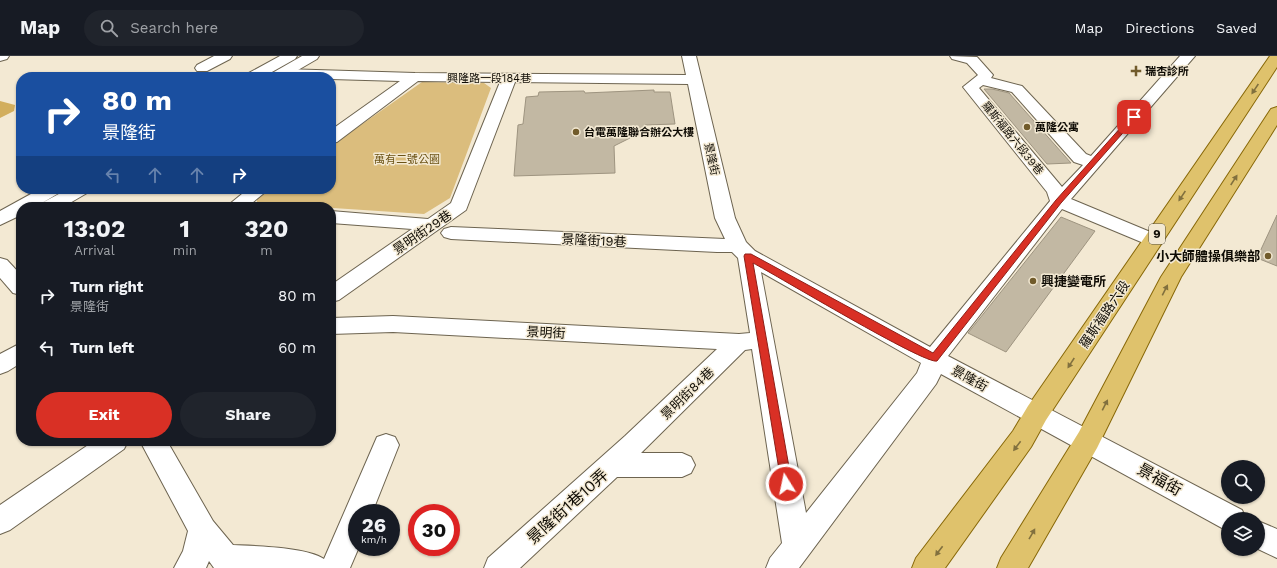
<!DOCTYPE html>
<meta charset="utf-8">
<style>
:root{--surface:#171b24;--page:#20242c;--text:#f1f3f6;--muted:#9ea1a6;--line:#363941;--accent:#d93025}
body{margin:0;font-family:"Work Sans","Noto Sans TC",sans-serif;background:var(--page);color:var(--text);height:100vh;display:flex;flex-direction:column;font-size:15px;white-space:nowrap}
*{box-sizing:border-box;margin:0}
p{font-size:13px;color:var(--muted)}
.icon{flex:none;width:22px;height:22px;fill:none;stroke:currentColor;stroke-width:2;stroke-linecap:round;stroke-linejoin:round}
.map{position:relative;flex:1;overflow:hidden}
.sheet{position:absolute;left:16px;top:146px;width:320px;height:244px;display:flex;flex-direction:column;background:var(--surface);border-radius:16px;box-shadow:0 1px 3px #0004}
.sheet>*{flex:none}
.top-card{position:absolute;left:16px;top:16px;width:320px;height:122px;border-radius:16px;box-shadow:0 1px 3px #0004;background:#1a4fa0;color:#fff;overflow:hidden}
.controls{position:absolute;left:1221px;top:404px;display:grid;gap:8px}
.controls a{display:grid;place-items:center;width:44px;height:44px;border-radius:50%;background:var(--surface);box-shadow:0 1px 3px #0004;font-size:20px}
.speed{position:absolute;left:348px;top:448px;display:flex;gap:8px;font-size:20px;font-weight:700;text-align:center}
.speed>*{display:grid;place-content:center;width:52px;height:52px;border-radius:50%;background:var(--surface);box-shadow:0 1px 3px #0004;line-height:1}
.speed small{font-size:10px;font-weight:400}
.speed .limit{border:6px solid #d22;background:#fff;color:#111}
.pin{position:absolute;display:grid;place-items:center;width:34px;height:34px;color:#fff;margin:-17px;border-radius:8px;box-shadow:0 2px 6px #0006}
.me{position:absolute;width:44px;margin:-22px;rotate:350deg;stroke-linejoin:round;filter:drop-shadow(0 0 3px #0008)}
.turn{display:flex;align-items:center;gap:14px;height:84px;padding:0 20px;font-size:18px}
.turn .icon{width:52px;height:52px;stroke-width:2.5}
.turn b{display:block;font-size:28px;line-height:34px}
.lanes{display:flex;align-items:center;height:38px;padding:0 20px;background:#0003;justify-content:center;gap:20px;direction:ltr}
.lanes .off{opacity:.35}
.eta{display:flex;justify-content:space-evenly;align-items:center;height:68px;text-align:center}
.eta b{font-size:24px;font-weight:700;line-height:28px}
.cta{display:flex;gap:8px;margin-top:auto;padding:8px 20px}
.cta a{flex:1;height:46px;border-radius:24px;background:var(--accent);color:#fff;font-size:16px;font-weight:700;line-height:46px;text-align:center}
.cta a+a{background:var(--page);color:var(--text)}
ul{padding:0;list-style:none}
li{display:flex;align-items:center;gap:12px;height:52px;padding:0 20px}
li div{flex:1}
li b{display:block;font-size:15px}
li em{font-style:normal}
header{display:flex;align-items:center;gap:24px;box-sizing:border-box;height:56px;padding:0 20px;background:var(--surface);border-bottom:1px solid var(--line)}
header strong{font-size:19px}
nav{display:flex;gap:22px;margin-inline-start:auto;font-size:14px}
.search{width:280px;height:36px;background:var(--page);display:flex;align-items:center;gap:10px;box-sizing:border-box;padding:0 14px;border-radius:22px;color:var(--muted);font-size:15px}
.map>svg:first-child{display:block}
.green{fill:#dbbd7d}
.forest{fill:#d2ae5d}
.building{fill:#c2b8a3;stroke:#9e9480}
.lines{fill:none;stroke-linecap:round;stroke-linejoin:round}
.minor-casing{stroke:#6d6450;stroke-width:2}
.secondary-casing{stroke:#6d6450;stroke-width:2}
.primary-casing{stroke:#886808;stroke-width:2}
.minor{fill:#fff;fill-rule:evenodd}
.secondary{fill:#fff;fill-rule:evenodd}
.primary{fill:#dfc26c;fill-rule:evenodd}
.oneway{fill:#81703e}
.route{fill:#d93025;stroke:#8d1f18}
.poi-dot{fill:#715b2b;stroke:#f3e9d3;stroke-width:1.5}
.labels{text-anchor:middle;stroke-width:3;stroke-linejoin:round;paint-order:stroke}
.far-poi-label{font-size:11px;font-weight:bold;fill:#0f0c05;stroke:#f3e9d3;text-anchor:start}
.far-street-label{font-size:11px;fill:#0f0c05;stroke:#f3e9d3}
.far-park-label{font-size:11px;fill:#6c5316;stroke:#f3e9d3}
.shield{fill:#f3e9d3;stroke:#534e43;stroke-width:1}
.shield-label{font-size:12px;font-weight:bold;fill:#0f0c05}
.street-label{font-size:13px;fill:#0f0c05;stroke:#f3e9d3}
.poi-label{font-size:13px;font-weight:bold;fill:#0f0c05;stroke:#f3e9d3;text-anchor:end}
.near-street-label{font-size:16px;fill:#0f0c05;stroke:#f3e9d3}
</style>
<header>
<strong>Map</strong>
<div class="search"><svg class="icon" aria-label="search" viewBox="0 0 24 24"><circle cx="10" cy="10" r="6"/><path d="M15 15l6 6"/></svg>Search here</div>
<nav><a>Map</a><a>Directions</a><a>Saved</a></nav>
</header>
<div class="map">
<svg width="1277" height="512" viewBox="0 0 1277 512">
<rect width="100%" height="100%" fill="#f3e9d3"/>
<!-- green -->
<path class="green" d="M 422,26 L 484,27 L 491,32 L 450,142 L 424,158 L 257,147 L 257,143 L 271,133 L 331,133 L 331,90 Z"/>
<!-- forest -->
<path class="forest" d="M 0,45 L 15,49 L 14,55 L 0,62 Z"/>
<!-- building -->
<path class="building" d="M 984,33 L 992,33 L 1009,37 L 1071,107 L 1047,108 Z
M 654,34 L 654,36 L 670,36 L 675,68 L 645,69 L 630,82 L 614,90 L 615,117 L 514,120 L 518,69 L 523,68 L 526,41 L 538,40 L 539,36 L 584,35 L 585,37 Z
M 1277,159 L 1277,210 L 1257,202 Z
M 1061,161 L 1095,175 L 1006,296 L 968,277 Z"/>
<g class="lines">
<defs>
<path id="minor" d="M 0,0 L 9,0 L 7,3 L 0,5 Z
M 214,0 L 232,0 L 230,3 L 207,15 L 197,15 L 195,12 L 197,9 Z
M 682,0 L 696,0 L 735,162 L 746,186 L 755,195 L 930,291 L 1050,145 L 1047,136 L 963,31 L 978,19 L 967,7 L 952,3 L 950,0 L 977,1 L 993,19 L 991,22 L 1022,30 L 1086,98 L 1091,100 L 1180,0 L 1195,0 L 1071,143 L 1160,180 L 1163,184 L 1160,188 L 1153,190 L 1146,188 L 1062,153 L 948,300 L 1242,454 L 1246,463 L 1228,463 L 1228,474 L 1222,472 L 941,318 L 936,328 L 799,512 L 766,512 L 770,502 L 782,487 L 752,293 L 745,294 L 641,397 L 682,397 L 691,401 L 695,409 L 691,417 L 682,421 L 617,421 L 520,512 L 484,512 L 488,502 L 625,380 L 717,293 L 393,276 L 331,278 L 331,262 L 393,260 L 739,278 L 750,277 L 738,202 L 732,196 L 717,196 L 451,183 L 444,181 L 441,177 L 444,173 L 451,171 L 725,183 L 715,162 L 688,28 L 515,26 L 466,154 L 339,244 L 331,246 L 331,229 L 412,173 L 331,167 L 331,155 L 428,163 L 451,147 L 500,26 L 418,25 L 337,86 L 331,87 L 331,74 L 400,25 L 331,23 L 331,21 L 282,21 L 276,17 L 278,14 L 283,13 L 415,17 L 686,19 ZM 983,29 L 1012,36 L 1074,106 L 1083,109 L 1062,131 L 979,32 ZM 761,216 L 921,307 L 917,317 L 806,457 Z
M 248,133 L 269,133 L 247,151 L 226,151 Z
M 0,202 L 7,204 L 21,219 L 21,239 L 13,237 L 0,222 Z
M 21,287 L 21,307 L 8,315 L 0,318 L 0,298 Z
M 386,378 L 395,381 L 399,389 L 372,457 L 357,457 L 357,491 L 359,491 L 350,512 L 214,512 L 209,505 L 206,512 L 174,512 L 183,495 L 188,475 L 140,385 L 167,385 L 213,465 L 233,489 C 254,490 307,491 324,503 L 377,381 Z
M 94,385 L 128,385 L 124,393 L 10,474 L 0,478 L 0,449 Z
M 1258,465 L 1277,473 L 1277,502 L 1258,493 Z"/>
<path id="secondary" d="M 280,0 L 297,0 L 295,3 L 263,21 L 245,21 L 247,18 Z
M 302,0 L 319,0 L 317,3 L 286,21 L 273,21 L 272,19 L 274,16 Z
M 40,133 L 62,133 L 59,137 L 35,151 L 21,151 L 21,159 L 0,169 L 0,155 Z
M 68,133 L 90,133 L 87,137 L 63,151 L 40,151 L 42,147 Z"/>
<path id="primary" d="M 1270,0 L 1277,0 L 1277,11 L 1046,364 L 1031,391 L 945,512 L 912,512 L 916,502 L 1013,375 L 1028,350 Z
M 1277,51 L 1277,69 L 1181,221 L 1097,392 L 1028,512 L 997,512 L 1001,502 L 1079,376 L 1161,221 L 1269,56 L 1271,53 Z"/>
</defs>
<!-- minor casing -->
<use href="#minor" class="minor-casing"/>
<!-- secondary casing -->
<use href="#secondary" class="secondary-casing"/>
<!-- primary casing -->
<use href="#primary" class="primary-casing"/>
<!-- minor -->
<use href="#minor" class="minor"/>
<!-- secondary -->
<use href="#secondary" class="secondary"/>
<!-- primary -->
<use href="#primary" class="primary"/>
</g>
<!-- one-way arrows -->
<defs><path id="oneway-solid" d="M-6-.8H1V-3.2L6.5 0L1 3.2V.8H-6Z"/></defs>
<g class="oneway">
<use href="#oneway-solid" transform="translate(1255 33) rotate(124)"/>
<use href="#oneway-solid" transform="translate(1234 124) rotate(-57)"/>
<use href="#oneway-solid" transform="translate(1182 140) rotate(124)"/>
<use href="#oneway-solid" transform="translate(1165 234) rotate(-63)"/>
<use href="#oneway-solid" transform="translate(1071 307) rotate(123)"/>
<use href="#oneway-solid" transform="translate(1105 349) rotate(-63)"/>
<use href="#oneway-solid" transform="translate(1017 390) rotate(127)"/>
<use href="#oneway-solid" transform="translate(1032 478) rotate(-60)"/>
<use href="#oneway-solid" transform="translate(939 495) rotate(127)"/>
</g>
<!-- route -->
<path class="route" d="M 1131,60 L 1137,61 L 1061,147 L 937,305 C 925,309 776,219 753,207 L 792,428 L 791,432 L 786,433 L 782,432 L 744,200 L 745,198 L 751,198 L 933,297 L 1056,144 Z"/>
<!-- markers -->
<g class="poi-dot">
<path d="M1134 9h4v4h4v4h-4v4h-4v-4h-4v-4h4z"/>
<circle cx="1027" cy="71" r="4"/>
<circle cx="576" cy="76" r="4"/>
<circle cx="1268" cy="200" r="4"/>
<circle cx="1033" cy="225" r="4"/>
</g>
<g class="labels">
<!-- far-poi labels -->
<g class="far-poi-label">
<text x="1145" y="19">瑞杏診所</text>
<text x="1035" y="75">萬隆公寓</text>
<text x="584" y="80">台電萬隆聯合辦公大樓</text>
</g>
<!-- far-street labels -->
<g class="far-street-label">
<text x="489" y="26">興隆路一段184巷</text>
<text transform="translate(1013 82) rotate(51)" y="4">羅斯福路六段39巷</text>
<text transform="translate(712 103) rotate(77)" y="4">景隆街</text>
</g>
<!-- far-park labels -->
<g class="far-park-label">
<text x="407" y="107">萬有二號公園</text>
</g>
<!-- shield labels -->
<rect class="shield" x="1149" y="168" width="16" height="20" rx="3"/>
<g class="shield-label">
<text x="1157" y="182">9</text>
</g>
<!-- street labels -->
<g class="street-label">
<text transform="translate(422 176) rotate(-34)" y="5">景明街29巷</text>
<text transform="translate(594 184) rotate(3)" y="5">景隆街19巷</text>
<text transform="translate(1104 258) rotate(-56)" y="5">羅斯福路六段</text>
<text transform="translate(546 276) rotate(3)" y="5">景明街</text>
<text transform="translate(970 322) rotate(29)" y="5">景隆街</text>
<text transform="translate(687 337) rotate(-44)" y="5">景明街84巷</text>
</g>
<!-- poi labels -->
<g class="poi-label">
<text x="1260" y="205">小大師體操俱樂部</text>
<text x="1041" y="230" text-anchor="start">興捷變電所</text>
</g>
<!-- near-street labels -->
<g class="near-street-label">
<text transform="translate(1160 423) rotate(29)" y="6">景福街</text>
<text transform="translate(567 450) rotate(-42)" y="6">景隆街1巷10弄</text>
</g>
</g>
</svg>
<div class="controls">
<a><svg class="icon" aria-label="search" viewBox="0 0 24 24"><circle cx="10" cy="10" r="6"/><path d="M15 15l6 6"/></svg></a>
<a><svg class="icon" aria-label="layers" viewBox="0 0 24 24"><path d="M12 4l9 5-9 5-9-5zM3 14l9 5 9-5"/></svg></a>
</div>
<div class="speed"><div>26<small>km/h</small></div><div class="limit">30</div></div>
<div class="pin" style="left:1134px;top:61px;background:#d93025"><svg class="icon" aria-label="arrive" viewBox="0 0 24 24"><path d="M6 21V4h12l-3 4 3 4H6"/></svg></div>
<svg class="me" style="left:786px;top:428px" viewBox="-20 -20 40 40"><circle r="17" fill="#d93025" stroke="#fff" stroke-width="3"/><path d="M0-11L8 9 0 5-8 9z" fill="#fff"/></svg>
<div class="top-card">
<div class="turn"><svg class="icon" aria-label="right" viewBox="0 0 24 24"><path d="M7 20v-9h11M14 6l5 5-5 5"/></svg><div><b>80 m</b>景隆街</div></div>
<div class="lanes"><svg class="icon off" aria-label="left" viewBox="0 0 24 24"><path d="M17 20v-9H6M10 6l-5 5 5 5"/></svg><svg class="icon off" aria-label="ahead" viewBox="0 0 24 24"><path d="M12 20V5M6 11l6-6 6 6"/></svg><svg class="icon off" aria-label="ahead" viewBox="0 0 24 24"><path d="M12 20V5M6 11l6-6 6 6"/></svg><svg class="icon" aria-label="right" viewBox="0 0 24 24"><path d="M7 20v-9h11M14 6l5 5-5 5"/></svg></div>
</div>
<section class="sheet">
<div class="eta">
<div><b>13:02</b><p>Arrival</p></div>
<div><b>1</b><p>min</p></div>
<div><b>320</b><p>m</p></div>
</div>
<ul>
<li><svg class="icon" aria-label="right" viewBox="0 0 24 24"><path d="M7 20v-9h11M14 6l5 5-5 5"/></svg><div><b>Turn right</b><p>景隆街</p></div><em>80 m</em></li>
<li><svg class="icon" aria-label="left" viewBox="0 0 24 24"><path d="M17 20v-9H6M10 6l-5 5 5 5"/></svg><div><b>Turn left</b></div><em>60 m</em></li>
</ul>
<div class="cta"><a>Exit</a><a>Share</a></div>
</section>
</div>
